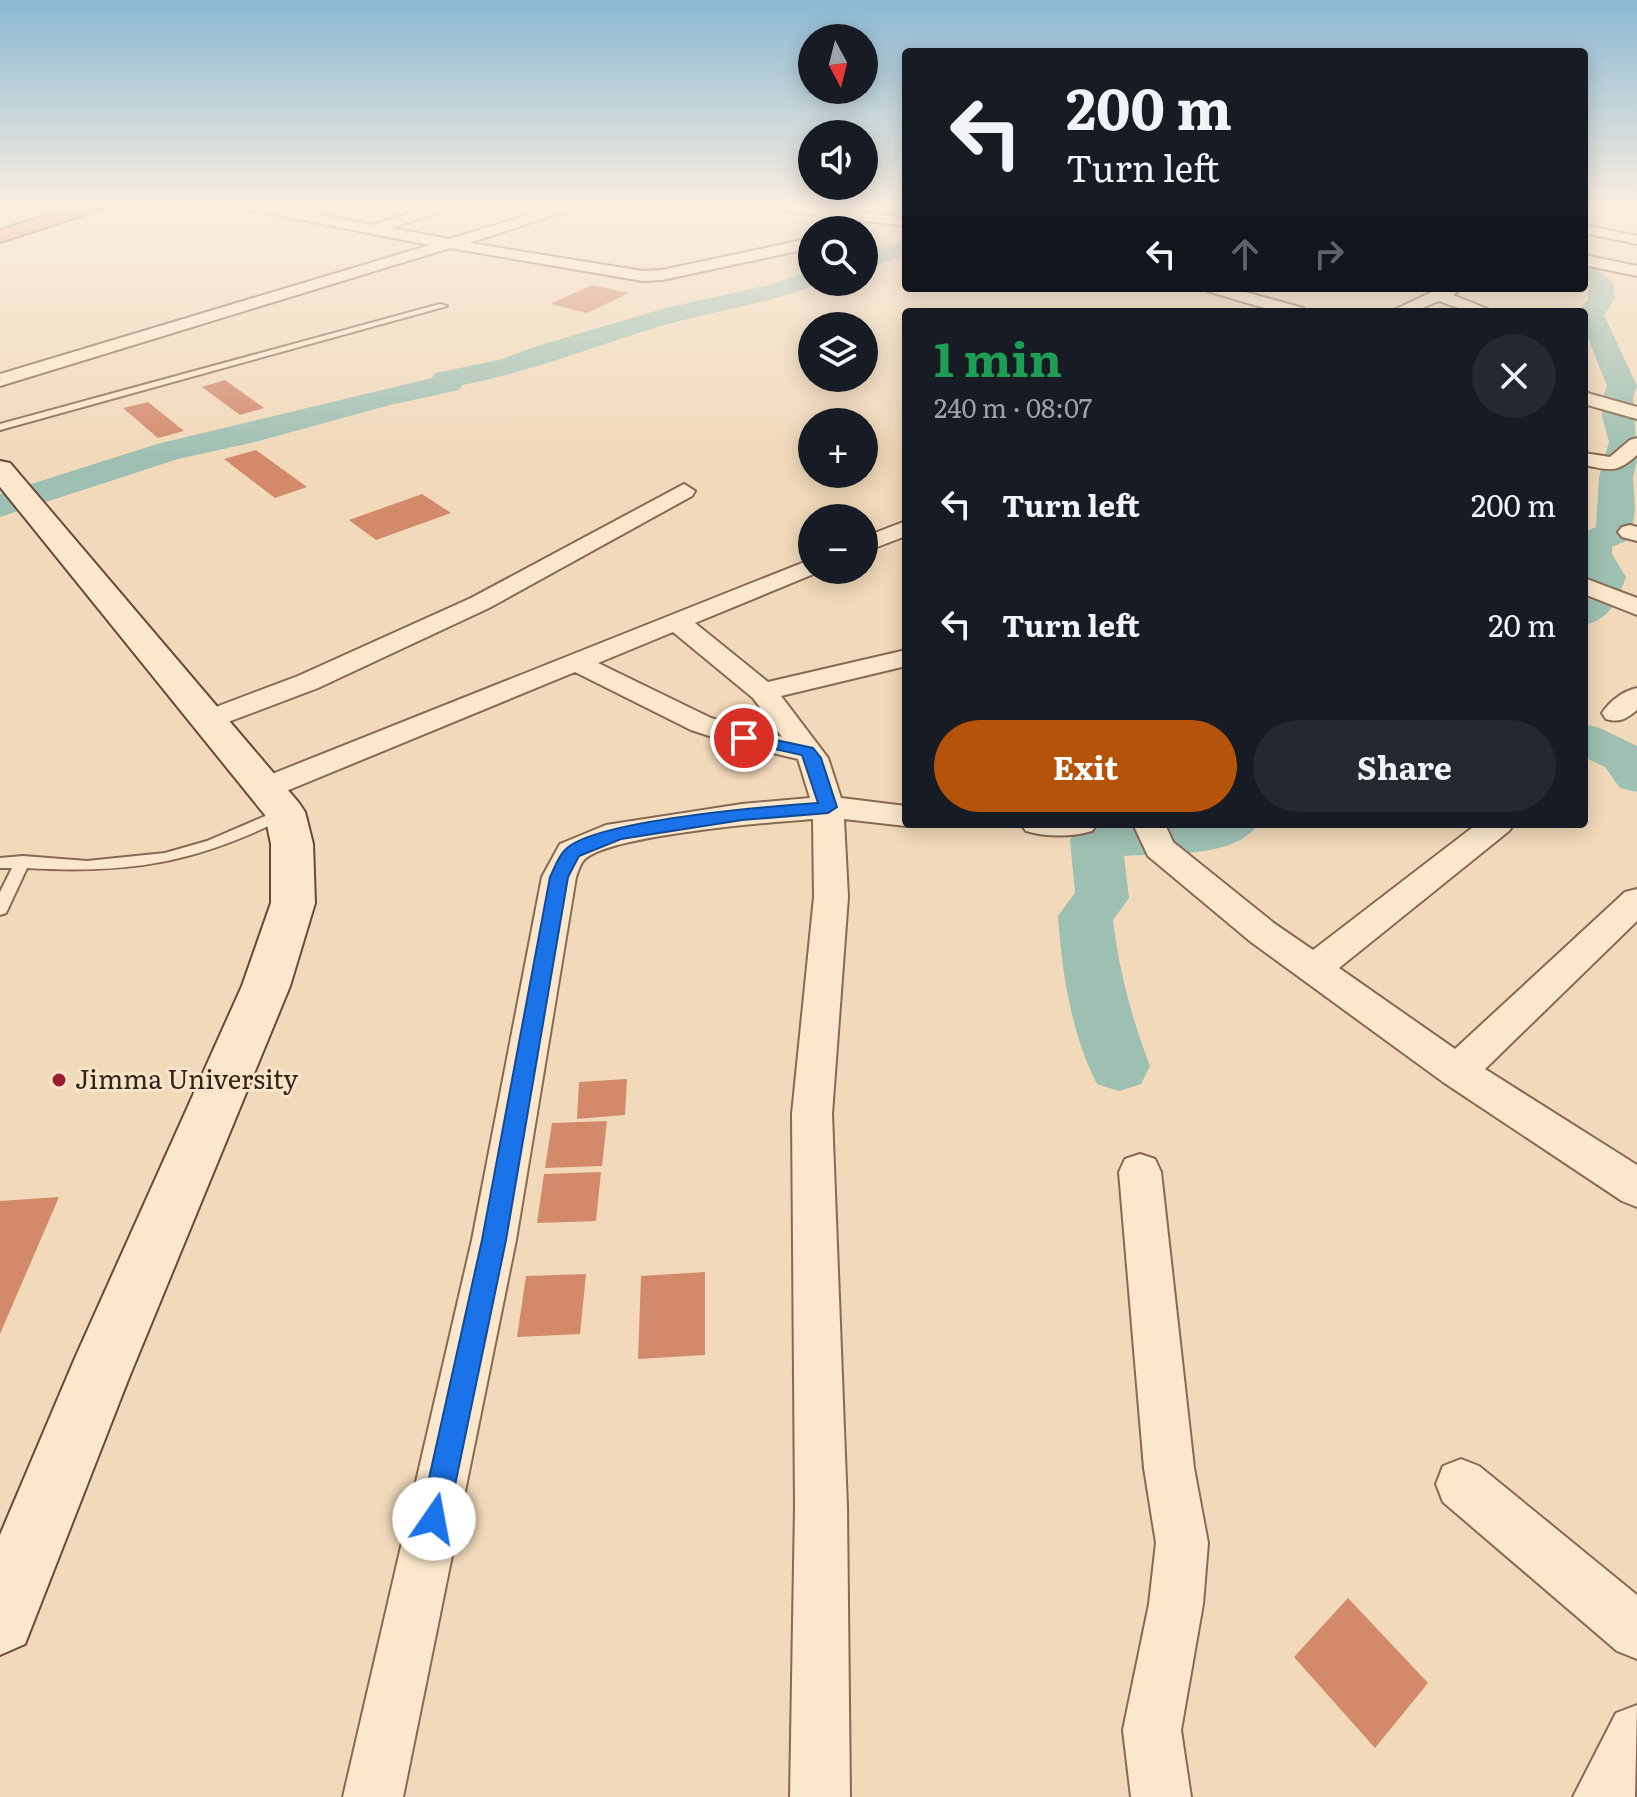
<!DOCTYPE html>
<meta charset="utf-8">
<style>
:root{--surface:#171b24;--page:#242831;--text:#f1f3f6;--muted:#9ea1a6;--accent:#b45309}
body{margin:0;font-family:Literata,serif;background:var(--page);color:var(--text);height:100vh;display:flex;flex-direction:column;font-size:30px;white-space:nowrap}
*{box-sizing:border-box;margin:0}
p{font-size:26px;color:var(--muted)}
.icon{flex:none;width:44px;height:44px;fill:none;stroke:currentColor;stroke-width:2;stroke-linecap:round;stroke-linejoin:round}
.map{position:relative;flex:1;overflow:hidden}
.details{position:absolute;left:902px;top:308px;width:686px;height:520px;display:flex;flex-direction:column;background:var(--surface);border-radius:8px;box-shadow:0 4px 20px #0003}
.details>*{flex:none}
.banner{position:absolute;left:902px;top:48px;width:686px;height:244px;border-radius:8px;box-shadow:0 4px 20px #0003;background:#171b24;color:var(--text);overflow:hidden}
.needle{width:52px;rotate:173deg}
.buttons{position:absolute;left:798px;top:24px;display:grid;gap:16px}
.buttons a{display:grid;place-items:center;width:80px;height:80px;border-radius:50%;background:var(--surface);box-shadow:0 4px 20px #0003;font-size:40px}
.pin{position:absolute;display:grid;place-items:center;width:68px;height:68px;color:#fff;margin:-34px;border:4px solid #fff;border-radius:50%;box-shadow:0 2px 8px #0007}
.me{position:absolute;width:88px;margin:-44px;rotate:12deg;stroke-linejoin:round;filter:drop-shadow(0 0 6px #0008)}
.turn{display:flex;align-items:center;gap:28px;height:168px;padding:0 32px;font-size:36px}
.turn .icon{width:104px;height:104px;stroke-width:2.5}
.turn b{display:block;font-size:56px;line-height:68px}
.lanes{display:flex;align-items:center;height:76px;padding:0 32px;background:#0003;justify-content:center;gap:40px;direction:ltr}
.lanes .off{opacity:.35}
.round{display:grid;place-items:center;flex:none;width:84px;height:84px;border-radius:42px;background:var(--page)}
.overview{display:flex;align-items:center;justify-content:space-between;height:136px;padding:0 32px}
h1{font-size:48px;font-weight:700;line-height:60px;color:#1e9e55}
.button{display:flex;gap:16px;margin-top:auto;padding:16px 32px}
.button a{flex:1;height:92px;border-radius:48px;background:var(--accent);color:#fff;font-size:32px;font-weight:700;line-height:92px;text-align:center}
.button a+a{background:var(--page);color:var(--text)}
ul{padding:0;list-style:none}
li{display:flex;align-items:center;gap:24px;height:120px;padding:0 32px}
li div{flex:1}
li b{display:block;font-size:30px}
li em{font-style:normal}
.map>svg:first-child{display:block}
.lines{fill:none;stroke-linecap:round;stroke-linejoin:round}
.river{fill:#9ec0b2;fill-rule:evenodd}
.building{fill:#d28a6b}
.lane-casing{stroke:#886953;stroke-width:4}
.street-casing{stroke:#886953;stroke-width:4}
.secondary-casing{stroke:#694a36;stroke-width:4}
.highway-casing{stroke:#543728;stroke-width:4}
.lane{fill:#fbe8cc;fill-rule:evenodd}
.street{fill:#fbe8cc;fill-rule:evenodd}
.secondary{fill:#fbe8cc;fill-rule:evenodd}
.highway{fill:#e98b40;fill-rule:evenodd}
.route{fill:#1a73e8;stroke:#114b97;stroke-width:2}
.poi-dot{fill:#9b1e2e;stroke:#f8e5c9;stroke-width:3}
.labels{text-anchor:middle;stroke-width:6;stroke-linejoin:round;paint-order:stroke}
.poi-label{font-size:26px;fill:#352319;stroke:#f8e5c9;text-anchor:start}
</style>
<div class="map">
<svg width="1637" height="1797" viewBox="0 0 1637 1797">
<rect width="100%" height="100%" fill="#f1d9b9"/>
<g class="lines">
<!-- river -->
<path class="river" d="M 906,241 L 906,256 L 864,269 L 864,254 Z
M 1584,264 L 1593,267 L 1613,282 L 1614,300 L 1604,315 L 1637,386 L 1633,397 L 1637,461 L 1633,477 L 1635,508 L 1632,533 L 1626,541 L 1612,547 L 1612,554 L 1626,577 C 1617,601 1611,619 1584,625 L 1584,532 L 1596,527 L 1599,477 L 1609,442 L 1602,416 L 1603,397 L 1607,386 L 1584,328 L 1584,312 L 1577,312 L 1588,300 L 1588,286 L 1584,283 Z
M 812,270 L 812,282 L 821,283 C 775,301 727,309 679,321 C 606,341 537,371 462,385 L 459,390 L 390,405 L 255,442 L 178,459 L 0,517 L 0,494 L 157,444 L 432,378 L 435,373 L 499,360 L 534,347 L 662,309 L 769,285 Z
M 1584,724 L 1600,728 L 1637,746 L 1637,792 L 1620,788 L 1605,767 L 1584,757 Z
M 1092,824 L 1258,824 C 1236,859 1162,853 1124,856 L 1129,898 L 1113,920 C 1119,971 1132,1019 1150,1066 L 1141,1084 L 1119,1091 L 1097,1084 C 1071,1033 1062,973 1058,916 L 1075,893 L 1070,840 L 1078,828 Z"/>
</g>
<!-- building -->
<path class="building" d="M 592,285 L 629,293 L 587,313 L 550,304 Z
M 225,380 L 264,408 L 240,415 L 202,387 Z
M 148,402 L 184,431 L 158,438 L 123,408 Z
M 256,450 L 307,487 L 275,498 L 224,459 Z
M 422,494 L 451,513 L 376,540 L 349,520 Z
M 627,1079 L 625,1115 L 577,1119 L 579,1082 Z
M 607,1121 L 602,1166 L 545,1168 L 552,1123 Z
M 601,1172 L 596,1221 L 537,1223 L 544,1174 Z
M 59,1197 L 0,1334 L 0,1201 Z
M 705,1272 L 705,1355 L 638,1359 L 641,1276 Z
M 586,1274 L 580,1334 L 517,1337 L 526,1276 Z
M 1348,1598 L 1428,1683 L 1375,1748 L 1294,1657 Z"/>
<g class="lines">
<defs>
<path id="lane" d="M 440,304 L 447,306 L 0,430 L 0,424 Z
M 284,808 L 291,813 L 289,816 C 196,863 130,874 27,868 L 6,913 L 0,915 L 0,892 L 12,868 L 0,868 L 0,858 L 23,856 L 87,861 L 165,853 L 207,841 Z"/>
<path id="street" d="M 35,203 L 58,203 L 81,212 L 74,216 Z
M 228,203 L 257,203 L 372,225 L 442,203 L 464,203 L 391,228 L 449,239 L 569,203 L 591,203 L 469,243 L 643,271 L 662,270 L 812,238 L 812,248 L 662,280 L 643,281 L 450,248 L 0,386 L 0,374 L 430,245 L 235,207 Z
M 741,203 L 783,203 L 906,218 L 906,226 L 748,207 Z
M 1598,203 L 1637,205 L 1637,213 L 1600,206 Z
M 1584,225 L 1637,236 L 1637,244 L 1584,233 Z
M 1584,255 L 1637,266 L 1637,276 L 1584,265 Z
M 1205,288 L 1231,288 L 1303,308 L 1306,312 L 1278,312 L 1207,291 Z
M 1440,288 L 1462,288 L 1453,295 L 1495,312 L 1470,312 L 1439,301 L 1413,312 L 1390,312 Z
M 1584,392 L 1637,407 L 1637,419 L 1584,404 Z
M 1637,438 L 1637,455 C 1616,474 1610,470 1584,465 L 1584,453 L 1610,457 L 1630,440 Z
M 684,484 L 695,491 L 692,496 L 489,608 L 318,688 L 220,725 L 210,728 L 200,725 L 196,719 L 200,713 L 298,676 L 471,598 Z
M 906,521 L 906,536 L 864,552 L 864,537 Z
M 1630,525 L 1637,527 L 1637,541 L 1622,537 L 1618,532 L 1622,527 Z
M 812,559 L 812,570 L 821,571 L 695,623 L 768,682 L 906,650 L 906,666 L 781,696 L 828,758 L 841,798 L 906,806 L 906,824 L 915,824 L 906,826 L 844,819 L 848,897 L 832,1114 L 847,1507 L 850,1797 L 790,1797 L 795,1507 L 792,1114 L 814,897 L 813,819 C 772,822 608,835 584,860 C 580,864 578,872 576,877 L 516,1240 L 403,1797 L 343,1797 L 472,1240 L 542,877 L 560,844 L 606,825 L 742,804 L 810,798 L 798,759 L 734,744 L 691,730 L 575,672 L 279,794 L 268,797 L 257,794 L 253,787 L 257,780 ZM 673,632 L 753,698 L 782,737 L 711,718 L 598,663 Z
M 1584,578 L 1637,598 L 1637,615 L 1584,594 Z
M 1637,688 L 1637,710 C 1626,719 1620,723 1606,719 L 1602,713 C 1610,701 1623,691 1637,688 Z
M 1021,824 L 1097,824 L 1092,831 C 1072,837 1046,837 1026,831 Z
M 1133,824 L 1165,824 L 1173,842 L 1275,924 L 1313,950 L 1477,824 L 1514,824 L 1509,831 L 1339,968 L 1455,1049 L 1625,892 L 1637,889 L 1637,921 L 1485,1069 L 1637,1165 L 1637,1207 L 1622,1201 L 1443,1082 L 1251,942 L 1148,856 Z
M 1140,1154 L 1155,1159 L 1161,1172 L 1194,1468 L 1208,1543 L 1203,1604 L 1181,1730 L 1191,1797 L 1131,1797 L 1123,1730 L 1149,1604 L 1156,1543 L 1144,1468 L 1119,1172 L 1125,1159 Z
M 1461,1459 L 1479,1466 L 1637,1595 L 1637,1659 L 1617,1651 L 1443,1502 L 1436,1484 L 1443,1466 Z
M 1637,1705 L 1635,1797 L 1573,1797 L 1616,1713 Z"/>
<path id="secondary" d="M 0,461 L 10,463 L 299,803 L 305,812 L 313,844 L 315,903 L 290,986 L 128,1380 L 25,1644 L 0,1655 L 0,1535 L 75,1358 L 242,986 L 271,903 L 271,844 L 265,815 L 0,487 Z"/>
<path id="highway" d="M 84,203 L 111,203 L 108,207 L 0,242 L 0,230 Z"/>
</defs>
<!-- lane casing -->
<use href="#lane" class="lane-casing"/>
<!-- street casing -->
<use href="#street" class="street-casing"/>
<!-- secondary casing -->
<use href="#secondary" class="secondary-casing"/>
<!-- highway casing -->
<use href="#highway" class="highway-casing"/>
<!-- lane -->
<use href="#lane" class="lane"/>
<!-- street -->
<use href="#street" class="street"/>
<!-- secondary -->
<use href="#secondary" class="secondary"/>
<!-- highway -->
<use href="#highway" class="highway"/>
</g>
<!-- sky -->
<linearGradient id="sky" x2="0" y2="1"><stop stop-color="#8ab9d2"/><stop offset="0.45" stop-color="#f9eee0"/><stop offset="1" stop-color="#f9eee0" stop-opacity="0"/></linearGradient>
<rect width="1637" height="455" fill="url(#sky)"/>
<!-- route -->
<path class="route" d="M 744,733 L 813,748 L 821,758 L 837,807 L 828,813 L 742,820 L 621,839 L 579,856 L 568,877 L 506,1240 L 448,1519 L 443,1528 L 434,1533 L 424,1528 L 420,1519 L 482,1240 L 550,877 C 554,869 558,857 565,850 C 592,820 773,806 818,803 L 802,755 L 738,741 L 736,738 Z"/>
<!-- markers -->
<circle class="poi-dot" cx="59" cy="1080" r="8"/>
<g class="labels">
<!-- poi labels -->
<g class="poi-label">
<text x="75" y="1089">Jimma University</text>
</g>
</g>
</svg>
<div class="buttons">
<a><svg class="needle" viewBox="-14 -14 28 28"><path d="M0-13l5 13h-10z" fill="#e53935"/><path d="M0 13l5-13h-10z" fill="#9ea1a6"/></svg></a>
<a><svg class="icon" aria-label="sound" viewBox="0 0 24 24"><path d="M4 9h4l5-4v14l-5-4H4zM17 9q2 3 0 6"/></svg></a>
<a><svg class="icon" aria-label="search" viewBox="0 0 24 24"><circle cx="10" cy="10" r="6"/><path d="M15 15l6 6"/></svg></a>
<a><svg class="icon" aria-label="layers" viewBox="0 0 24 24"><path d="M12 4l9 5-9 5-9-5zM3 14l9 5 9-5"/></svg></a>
<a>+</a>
<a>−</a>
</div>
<div class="pin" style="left:744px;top:738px;background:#d93025"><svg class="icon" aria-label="arrive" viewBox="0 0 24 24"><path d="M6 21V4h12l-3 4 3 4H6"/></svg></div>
<svg class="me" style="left:434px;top:1519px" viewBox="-20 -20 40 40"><circle r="19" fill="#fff"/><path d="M0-13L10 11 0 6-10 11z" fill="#1a73e8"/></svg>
<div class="banner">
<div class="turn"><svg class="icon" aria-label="left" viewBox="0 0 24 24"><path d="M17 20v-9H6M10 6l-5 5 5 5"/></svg><div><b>200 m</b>Turn left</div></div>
<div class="lanes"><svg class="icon" aria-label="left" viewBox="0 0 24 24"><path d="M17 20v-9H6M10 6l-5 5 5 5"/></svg><svg class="icon off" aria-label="ahead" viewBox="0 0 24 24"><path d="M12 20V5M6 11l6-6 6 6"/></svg><svg class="icon off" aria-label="right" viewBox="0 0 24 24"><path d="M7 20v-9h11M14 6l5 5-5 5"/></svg></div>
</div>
<section class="details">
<div class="overview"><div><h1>1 min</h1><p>240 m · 08:07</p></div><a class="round"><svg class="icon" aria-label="close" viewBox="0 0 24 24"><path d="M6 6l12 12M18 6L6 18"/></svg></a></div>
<ul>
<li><svg class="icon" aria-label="left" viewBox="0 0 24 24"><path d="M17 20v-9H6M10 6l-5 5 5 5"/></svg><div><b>Turn left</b></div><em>200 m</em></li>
<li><svg class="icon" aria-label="left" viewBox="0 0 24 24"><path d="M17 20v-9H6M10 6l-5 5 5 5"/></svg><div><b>Turn left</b></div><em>20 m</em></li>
</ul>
<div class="button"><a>Exit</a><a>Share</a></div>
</section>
</div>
